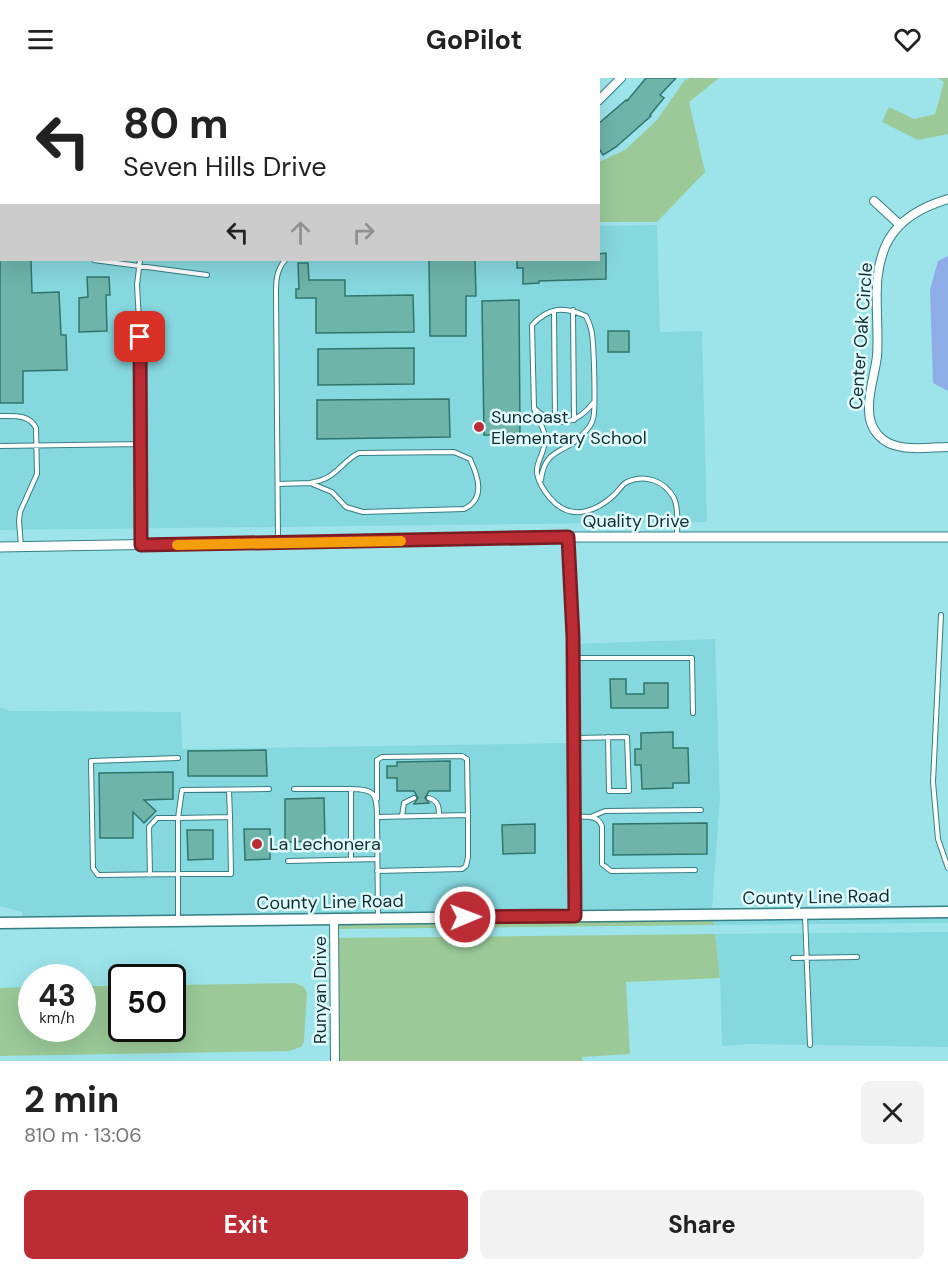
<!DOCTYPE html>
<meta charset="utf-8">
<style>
:root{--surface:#fff;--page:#f2f2f2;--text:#222;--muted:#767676;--accent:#bc2c35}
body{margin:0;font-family:"DM Sans",sans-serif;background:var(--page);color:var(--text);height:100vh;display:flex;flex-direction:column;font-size:22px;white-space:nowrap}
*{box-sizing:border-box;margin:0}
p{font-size:20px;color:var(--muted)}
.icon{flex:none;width:33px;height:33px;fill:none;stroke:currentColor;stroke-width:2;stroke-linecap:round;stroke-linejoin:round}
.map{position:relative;height:983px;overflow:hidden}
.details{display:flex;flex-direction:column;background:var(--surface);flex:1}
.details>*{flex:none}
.hud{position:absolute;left:0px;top:0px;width:600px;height:183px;box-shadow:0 6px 24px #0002;background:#fff;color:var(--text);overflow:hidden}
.speed{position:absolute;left:18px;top:886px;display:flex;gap:12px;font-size:30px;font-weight:700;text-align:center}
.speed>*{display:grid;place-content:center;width:78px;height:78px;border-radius:50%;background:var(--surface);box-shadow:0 6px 24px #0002;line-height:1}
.speed small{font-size:15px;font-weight:400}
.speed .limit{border:3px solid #111;border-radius:9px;background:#fff;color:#111}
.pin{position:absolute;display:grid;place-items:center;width:51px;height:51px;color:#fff;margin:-26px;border-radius:12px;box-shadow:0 3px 9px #0006}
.me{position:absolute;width:66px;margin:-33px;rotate:89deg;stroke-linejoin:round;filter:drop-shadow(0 0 4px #0008)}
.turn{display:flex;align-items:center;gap:21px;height:126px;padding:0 24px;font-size:27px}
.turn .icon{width:78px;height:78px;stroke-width:2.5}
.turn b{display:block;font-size:42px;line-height:51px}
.lanes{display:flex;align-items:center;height:57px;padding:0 24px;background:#0003;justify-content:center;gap:30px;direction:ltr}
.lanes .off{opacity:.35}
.round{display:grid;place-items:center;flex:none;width:63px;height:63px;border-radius:9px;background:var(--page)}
.head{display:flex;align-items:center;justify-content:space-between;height:102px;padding:0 24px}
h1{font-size:36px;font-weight:700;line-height:45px}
.primary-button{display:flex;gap:12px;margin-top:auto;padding:12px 24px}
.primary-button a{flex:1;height:69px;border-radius:9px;background:var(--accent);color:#fff;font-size:24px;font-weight:700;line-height:69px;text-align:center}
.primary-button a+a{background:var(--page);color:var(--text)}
header{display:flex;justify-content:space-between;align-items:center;height:78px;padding:0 24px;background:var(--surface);font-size:27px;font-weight:700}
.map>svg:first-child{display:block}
.built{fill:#86d8df}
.green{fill:#9bca98}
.water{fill:#8eade7}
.building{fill:#6fb4a9;stroke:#2f756c;stroke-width:1.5}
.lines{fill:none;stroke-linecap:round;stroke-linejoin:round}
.service-casing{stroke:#357e84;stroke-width:6}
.minor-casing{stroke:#357e84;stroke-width:10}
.tertiary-casing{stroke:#357e84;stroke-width:11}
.secondary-casing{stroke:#357e84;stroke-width:13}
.service{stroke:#fff;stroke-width:4}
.minor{stroke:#fff;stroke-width:8}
.tertiary{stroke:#fff;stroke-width:9}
.secondary{stroke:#fff;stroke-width:10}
.route-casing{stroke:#7a1d22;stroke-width:15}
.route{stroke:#bc2c35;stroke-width:10}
.slow{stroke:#f59e0b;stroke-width:10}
.poi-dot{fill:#bc2c35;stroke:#e1fcff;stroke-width:2}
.labels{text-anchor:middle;stroke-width:5;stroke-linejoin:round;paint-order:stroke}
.street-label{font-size:18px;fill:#102e31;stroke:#e1fcff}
.poi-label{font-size:18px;fill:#102e31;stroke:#e1fcff;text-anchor:start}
</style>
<header><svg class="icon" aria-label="menu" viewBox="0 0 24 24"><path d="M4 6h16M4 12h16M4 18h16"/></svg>GoPilot<svg class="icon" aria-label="heart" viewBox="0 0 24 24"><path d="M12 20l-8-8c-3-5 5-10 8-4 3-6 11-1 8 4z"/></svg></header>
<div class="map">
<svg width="948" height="983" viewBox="0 0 948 983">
<rect width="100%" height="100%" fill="#9ce4ea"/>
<!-- built -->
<path class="built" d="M 0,90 L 2,182 L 598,182 L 599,148 L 657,147 L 660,254 L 702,253 L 707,444 L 0,452 Z
M 715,561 L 720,720 L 712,830 L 22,839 L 22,834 L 0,828 L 0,629 L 10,633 L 181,634 L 182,671 L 573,665 L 572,566 Z
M 948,840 L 948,845 L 714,847 L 713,842 Z
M 948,854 L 948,969 L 750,966 L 722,968 L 720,900 L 715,856 Z"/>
<!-- green -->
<path class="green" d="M 690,0 L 719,0 L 689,24 L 705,94 L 657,144 L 599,144 L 599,84 L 625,72 L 657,42 L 684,3 Z
M 938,0 L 948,0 L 948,56 L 918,62 L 882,44 L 889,29 L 914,41 L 935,36 L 944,4 Z
M 713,842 L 714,847 L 332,851 L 332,846 Z
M 715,856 L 720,900 L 626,904 L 630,976 L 582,979 L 582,983 L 336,983 L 332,860 Z
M 295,905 L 304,909 L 307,914 L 304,964 L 301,969 L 289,973 L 0,978 L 0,910 L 31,909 L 32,951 L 82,951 L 83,908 L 121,908 L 122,951 L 172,951 L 173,907 Z"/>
<!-- water -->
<path class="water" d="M 948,178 L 948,313 L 933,305 L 930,212 L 938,183 Z"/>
<!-- building -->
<path class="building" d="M 646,0 L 676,0 L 660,17 L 664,20 L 650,37 L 651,38 L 616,69 L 603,77 L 598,69 L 598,46 L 626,22 L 627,23 Z
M 606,175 L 606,201 L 539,203 L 539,205 L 523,206 L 523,190 L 517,190 L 517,182 L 598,182 L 598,176 Z
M 0,182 L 31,182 L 32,215 L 59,214 L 61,257 L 66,257 L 67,292 L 23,293 L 23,325 L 0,325 Z
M 429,182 L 475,182 L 476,218 L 466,218 L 466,258 L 430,258 Z
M 298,185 L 308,185 L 309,202 L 345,202 L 345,218 L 413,217 L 414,254 L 316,255 L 316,220 L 296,220 L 296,211 L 299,211 Z
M 87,199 L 109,199 L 110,217 L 106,217 L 107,253 L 79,254 L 79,220 L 88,219 Z
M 519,222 L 520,357 L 484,357 L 482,223 Z
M 608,253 L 629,253 L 629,274 L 608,274 Z
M 414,270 L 414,306 L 318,307 L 318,271 Z
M 449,321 L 450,359 L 317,361 L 317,322 Z
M 610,601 L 626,601 L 626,616 L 644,616 L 644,605 L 668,605 L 668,630 L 611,630 Z
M 673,654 L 673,670 L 688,670 L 689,705 L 673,705 L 673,710 L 642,711 L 641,687 L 635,687 L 635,671 L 641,671 L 641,655 Z
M 266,672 L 267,698 L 188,698 L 188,673 Z
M 450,683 L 450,713 L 429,713 L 425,720 L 429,725 L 414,726 L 418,720 L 414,713 L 397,713 L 397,700 L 387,700 L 387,688 L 397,688 L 397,684 Z
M 173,694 L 173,721 L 144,722 L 156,733 L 144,745 L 133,734 L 133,760 L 100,760 L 99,695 Z
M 324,720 L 325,763 L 285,764 L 285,721 Z
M 707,745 L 707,776 L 613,777 L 613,746 Z
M 535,746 L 535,775 L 503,776 L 502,747 Z
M 244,751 L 270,751 L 270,781 L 245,782 Z
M 187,752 L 213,752 L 213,781 L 188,782 Z"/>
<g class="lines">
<defs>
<path id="service" d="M 94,182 L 207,197
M 140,182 L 137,207 L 140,261 L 141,465
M 573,232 L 574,342
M 554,233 L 555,343
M 535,331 C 556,351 576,347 594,324
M 0,338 C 14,338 29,336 36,350 L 37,396 L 20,434 L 19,443 L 21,468
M 0,368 L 141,366
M 454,374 L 470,381 C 478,398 486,421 464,431 L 363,434 L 346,429 L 332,414 L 310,405 C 314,404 320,403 324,401 C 338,396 345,381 359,375 Z
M 541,402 C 545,368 567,376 583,356 C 587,352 592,346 593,341 C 596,332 594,260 591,251 C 590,247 588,242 586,238 C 564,228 549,229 532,247 L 534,330 C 536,341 545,349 545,360 C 546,373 535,385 537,395 C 539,407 548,419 556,426 C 575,442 598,432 614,417 C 619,413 621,407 627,404 C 644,396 664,402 674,420 C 679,431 677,446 677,457
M 278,406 L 310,405
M 278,463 L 276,214 C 276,201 277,192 285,182
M 941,537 L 933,704 L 938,761 L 948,790
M 574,580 L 692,580 L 693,635
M 575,660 L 627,659 L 629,713 L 609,713 L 608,659
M 294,711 L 351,711
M 229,712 L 230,739
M 429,720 C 438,723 439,728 439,737
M 377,721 L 377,682 L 382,679 L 462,678 L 467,681 L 468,737
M 402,738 L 404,725 L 414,720
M 593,738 L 605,733 L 701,732
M 575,739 C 586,739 597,736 602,748 L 602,786 L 611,793 L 695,792
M 351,782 L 351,711 C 375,711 377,716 377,739
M 288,783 L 377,781
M 377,793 L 462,791 L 466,788 L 468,779 L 468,737 L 377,739 L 378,839
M 150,797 L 149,749 L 157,740 L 178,740 L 178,796 L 231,796 L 230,739 L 178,740 L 182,712 L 269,711
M 805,837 L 810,967
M 178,842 L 178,796 L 98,797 L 93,790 L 91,683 L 178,680
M 793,880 L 857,879"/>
<path id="minor" d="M 158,0 L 165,2
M 598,23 L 621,0
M 948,121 C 924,128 902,139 889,161 C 869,196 880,239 877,278 C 875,296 868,314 869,332 C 869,341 872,350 878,357 C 895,376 926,369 948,369
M 874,123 L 900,147
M 568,459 L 573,559 L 575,838
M 334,840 L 335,983"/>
<path id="tertiary" d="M 0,469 L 568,459 L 948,459"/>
<path id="secondary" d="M 0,845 L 948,834"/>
</defs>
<!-- service casing -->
<use href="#service" class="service-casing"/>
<!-- minor casing -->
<use href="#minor" class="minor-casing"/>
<!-- tertiary casing -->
<use href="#tertiary" class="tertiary-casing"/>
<!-- secondary casing -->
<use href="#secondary" class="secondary-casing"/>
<!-- service -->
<use href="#service" class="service"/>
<!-- minor -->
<use href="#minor" class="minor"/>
<!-- tertiary -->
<use href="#tertiary" class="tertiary"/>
<!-- secondary -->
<use href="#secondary" class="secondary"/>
</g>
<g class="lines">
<defs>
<path id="route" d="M 140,259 L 141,467 L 568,459 L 573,559 L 575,838 L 465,839"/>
</defs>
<!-- route casing -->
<use href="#route" class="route-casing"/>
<!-- route -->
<use href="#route" class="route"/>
<!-- slow -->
<path class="slow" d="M 177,467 L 401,463"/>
</g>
<!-- markers -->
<g class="poi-dot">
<circle cx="479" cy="349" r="6"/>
<circle cx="257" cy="766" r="6"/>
</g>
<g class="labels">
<!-- street labels -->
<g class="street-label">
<text transform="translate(861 258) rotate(-86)" y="6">Center Oak Circle</text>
<text x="636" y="449">Quality Drive</text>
<text transform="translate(816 819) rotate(-1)" y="6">County Line Road</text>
<text transform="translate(330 824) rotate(-1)" y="6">County Line Road</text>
<text transform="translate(320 912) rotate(-90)" y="6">Runyan Drive</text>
</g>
<!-- poi labels -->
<g class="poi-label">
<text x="491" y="345">Suncoast<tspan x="491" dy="21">Elementary School</tspan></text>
<text x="269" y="772">La Lechonera</text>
</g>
</g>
</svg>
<div class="speed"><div>43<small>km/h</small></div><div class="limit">50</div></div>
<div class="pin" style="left:140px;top:259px;background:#d93025"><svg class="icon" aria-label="arrive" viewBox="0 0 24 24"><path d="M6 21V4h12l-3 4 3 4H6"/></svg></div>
<svg class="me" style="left:465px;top:839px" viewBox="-20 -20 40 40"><circle r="17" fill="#bc2c35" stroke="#fff" stroke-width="3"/><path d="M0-11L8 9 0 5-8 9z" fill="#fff"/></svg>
<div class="hud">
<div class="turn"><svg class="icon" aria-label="left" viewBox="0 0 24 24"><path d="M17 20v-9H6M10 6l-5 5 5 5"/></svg><div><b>80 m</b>Seven Hills Drive</div></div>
<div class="lanes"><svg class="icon" aria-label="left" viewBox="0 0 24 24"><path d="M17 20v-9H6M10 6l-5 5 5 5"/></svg><svg class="icon off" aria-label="ahead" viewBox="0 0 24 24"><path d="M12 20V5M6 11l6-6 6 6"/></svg><svg class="icon off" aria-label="right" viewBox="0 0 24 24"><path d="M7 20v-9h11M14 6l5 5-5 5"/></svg></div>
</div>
</div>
<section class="details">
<div class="head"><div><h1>2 min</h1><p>810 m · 13:06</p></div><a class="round"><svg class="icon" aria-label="close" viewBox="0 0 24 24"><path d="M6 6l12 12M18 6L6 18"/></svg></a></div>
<div class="primary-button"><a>Exit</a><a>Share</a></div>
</section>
